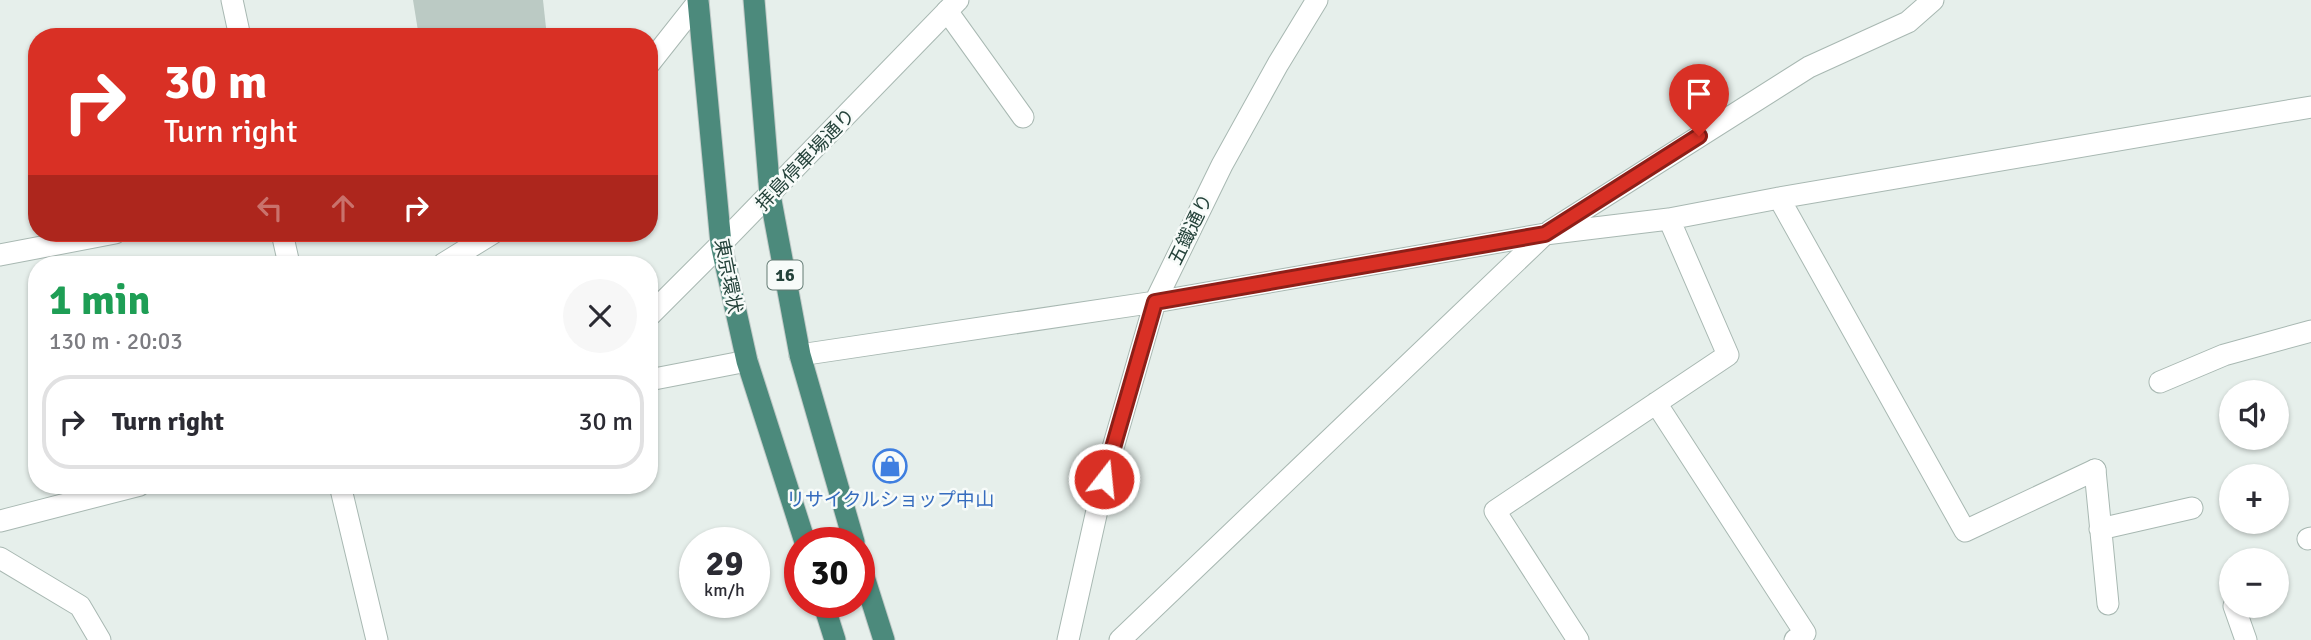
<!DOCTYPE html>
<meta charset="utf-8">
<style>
:root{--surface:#fff;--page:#f7f7f7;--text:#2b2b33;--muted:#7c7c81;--line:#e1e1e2}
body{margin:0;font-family:Signika,"Noto Sans JP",sans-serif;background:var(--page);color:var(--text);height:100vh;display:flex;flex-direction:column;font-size:26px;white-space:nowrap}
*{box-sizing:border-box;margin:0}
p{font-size:23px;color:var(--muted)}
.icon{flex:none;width:38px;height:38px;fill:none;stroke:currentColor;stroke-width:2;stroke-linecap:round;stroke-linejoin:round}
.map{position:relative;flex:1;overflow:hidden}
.side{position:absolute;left:28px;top:256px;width:630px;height:238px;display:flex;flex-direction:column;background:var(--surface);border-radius:28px;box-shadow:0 2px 5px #0004}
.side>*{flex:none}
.guide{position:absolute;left:28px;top:28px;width:630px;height:214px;border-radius:28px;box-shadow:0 2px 5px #0004;background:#d93025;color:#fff;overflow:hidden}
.fabs{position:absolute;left:2219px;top:380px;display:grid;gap:14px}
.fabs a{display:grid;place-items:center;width:70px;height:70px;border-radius:50%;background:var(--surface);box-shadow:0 2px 5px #0004;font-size:35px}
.speed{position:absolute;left:679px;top:527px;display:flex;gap:14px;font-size:35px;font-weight:700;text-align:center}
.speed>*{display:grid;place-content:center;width:91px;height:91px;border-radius:50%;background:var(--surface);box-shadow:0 2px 5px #0004;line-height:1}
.speed small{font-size:18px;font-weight:400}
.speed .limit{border:10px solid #d22;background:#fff;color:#111}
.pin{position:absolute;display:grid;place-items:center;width:60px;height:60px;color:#fff;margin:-72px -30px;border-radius:50% 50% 50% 0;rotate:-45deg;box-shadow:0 0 7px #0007}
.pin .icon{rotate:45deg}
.me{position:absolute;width:77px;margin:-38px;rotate:16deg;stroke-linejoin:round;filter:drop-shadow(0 0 5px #0008)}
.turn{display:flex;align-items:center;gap:24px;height:147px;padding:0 21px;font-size:32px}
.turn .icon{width:91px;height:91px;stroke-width:2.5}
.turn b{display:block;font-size:49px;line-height:60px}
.lanes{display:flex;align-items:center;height:66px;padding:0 21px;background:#0003;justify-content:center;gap:35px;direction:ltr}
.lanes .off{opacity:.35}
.round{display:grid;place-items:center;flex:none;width:74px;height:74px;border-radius:37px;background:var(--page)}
.summary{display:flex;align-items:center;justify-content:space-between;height:119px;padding:0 21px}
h1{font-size:42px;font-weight:800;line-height:52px;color:#1e9e55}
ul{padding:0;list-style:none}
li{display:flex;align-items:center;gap:21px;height:94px;margin:0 14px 10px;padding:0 7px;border:4px solid var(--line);border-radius:28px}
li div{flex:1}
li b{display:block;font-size:26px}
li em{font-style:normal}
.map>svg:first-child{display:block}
.building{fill:#bbcac4}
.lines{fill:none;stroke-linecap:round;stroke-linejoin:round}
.service-casing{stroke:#a8b8b2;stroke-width:23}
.minor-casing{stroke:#a8b8b2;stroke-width:23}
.tertiary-casing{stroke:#a8b8b2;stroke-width:23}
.trunk-casing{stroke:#c2cac8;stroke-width:23}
.service{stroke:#fff;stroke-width:21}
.minor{stroke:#fff;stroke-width:21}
.tertiary{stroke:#fff;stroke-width:21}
.trunk{stroke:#4c8a7c;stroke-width:21}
.route-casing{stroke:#8d1f18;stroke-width:18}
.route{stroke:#d93025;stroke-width:12}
.labels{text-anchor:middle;stroke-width:5;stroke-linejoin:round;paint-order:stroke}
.shield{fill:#f7fbf9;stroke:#637a73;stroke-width:2}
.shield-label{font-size:18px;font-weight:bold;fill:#24423a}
.street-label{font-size:19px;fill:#24423a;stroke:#f7fbf9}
.shop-label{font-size:19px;fill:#366cbe;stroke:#f7fbf9}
</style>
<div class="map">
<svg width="2311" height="640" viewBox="0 0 2311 640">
<rect width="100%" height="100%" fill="#e6efeb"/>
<!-- building -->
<path class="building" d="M 413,0 L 543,0 L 547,37 L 419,37 Z"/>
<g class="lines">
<defs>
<path id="service" d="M 947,11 L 1023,117
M 649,64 L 698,2
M 0,255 L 115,233
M 443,264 L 493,233
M 2160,382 L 2224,355 L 2311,331
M 2095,470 L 2108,604
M 2100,529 L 2192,508
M 2308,539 L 2311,538
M 0,558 L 80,606 L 100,640
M 2234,606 L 2246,640
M 1120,640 L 1545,234"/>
<path id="minor" d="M 232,0 L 240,37
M 1779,198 L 1965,531 L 2095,470
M 1550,231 L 1809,67 L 1908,22 L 1933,0
M 282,233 L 289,264
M 649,316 L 721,244
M 800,355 L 1155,302 L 1545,234 L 1669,219 L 1779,198 L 2311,107
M 649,380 L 747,361
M 1656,403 L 1805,633 L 1795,640
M 340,485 L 377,640
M 0,521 L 140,485
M 1068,640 L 1104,479 L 1155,302 L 1222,165 L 1278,64 L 1317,0
M 1578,640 L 1495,511 L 1728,355 L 1669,219"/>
<path id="tertiary" d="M 721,244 L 958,0"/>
<path id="trunk" d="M 698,0 L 721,244 L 747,361 L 805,542
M 754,0 L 770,195 L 800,355 L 854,542
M 859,561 L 884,640
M 823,602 L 835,640"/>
</defs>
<!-- service casing -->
<use href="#service" class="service-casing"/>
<!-- minor casing -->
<use href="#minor" class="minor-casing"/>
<!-- tertiary casing -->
<use href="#tertiary" class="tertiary-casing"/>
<!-- trunk casing -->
<use href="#trunk" class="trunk-casing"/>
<!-- service -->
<use href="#service" class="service"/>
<!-- minor -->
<use href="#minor" class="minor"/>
<!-- tertiary -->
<use href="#tertiary" class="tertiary"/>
<!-- trunk -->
<use href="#trunk" class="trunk"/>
</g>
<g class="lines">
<defs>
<path id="route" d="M 1104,479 L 1155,302 L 1545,234 L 1699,136"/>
</defs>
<!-- route casing -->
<use href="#route" class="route-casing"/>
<!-- route -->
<use href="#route" class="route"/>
</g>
<!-- icons -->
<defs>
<symbol id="shop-ring" viewBox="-11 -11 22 22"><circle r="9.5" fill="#f7fbf9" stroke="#3f7fe0" stroke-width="1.5"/><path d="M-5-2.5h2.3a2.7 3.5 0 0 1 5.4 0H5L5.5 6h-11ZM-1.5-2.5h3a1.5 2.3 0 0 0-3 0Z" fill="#3f7fe0"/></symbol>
</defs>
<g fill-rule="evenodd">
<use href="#shop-ring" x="871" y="447" width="38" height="38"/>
</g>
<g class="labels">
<!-- shield labels -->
<rect class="shield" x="767.5" y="260.5" width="35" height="29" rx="5"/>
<g class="shield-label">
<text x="785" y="281">16</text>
</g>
<!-- street labels -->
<g class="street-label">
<text transform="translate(805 159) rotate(-46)" y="7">拝島停車場通り</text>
<text transform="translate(1190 229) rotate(-64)" y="7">五鐵通り</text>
<text transform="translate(729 276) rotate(79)" y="7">東京環状</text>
</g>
<!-- shop labels -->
<g class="shop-label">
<text x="890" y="506">リサイクルショップ中山</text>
</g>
</g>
</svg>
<div class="fabs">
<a><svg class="icon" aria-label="sound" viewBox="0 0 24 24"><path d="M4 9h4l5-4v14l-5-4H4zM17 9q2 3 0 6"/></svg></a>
<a>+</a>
<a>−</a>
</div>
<div class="speed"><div>29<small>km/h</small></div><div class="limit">30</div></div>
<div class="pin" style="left:1699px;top:136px;background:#d93025"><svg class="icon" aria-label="arrive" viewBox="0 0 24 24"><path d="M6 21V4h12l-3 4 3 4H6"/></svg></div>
<svg class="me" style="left:1104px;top:479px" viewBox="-20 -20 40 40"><circle r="17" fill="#d93025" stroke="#fff" stroke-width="3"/><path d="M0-11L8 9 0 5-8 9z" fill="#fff"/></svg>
<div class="guide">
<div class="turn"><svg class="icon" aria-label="right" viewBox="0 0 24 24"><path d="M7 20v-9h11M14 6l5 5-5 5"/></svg><div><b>30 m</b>Turn right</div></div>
<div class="lanes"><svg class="icon off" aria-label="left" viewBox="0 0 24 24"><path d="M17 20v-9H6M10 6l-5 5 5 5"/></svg><svg class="icon off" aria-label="ahead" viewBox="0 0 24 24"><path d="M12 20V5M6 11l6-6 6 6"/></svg><svg class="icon" aria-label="right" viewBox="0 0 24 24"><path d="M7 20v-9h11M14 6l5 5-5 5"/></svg></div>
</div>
<section class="side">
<div class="summary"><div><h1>1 min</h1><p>130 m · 20:03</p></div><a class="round"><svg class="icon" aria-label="close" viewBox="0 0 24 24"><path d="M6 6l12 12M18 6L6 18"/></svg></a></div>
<ul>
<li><svg class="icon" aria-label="right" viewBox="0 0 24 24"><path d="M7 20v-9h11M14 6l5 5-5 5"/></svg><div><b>Turn right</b></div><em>30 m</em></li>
</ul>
</section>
</div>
